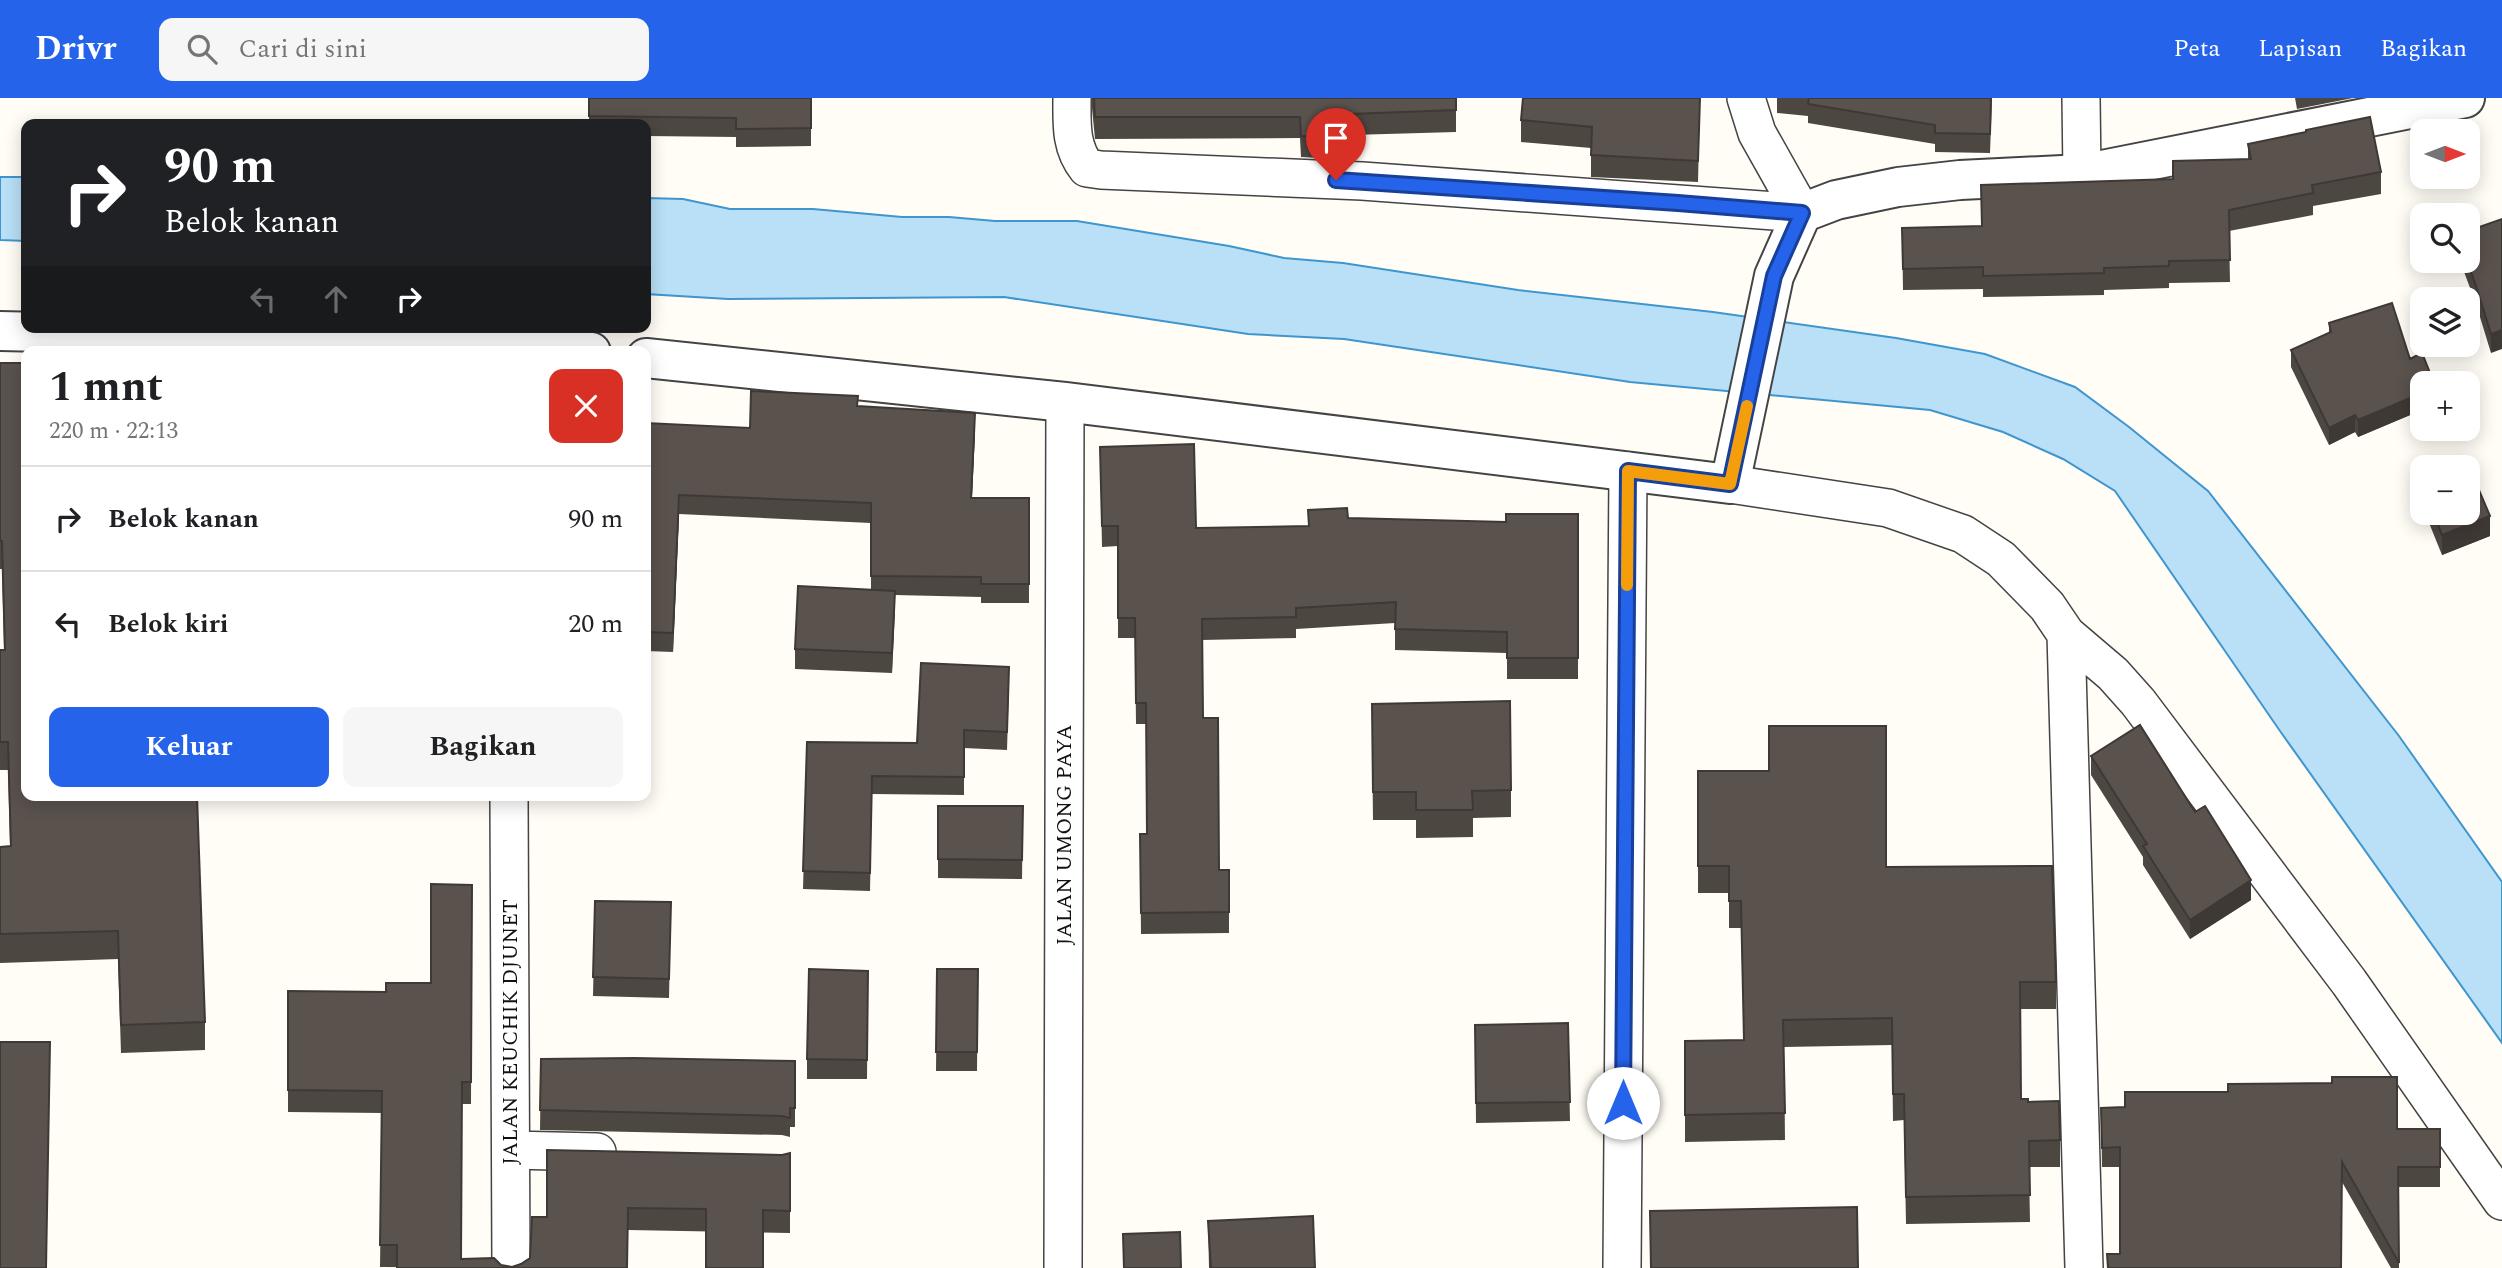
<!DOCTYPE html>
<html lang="id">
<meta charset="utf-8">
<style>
:root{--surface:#fff;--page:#f6f6f6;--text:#202124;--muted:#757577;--line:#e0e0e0;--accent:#2563eb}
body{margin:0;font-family:Spectral,serif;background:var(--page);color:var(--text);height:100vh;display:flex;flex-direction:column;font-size:26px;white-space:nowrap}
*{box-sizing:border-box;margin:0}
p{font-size:23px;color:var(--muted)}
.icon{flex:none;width:38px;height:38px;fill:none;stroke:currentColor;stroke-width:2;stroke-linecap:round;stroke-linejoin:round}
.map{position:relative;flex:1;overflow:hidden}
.details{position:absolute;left:21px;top:248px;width:630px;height:455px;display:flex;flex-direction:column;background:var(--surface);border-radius:14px;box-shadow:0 4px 18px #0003}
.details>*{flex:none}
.top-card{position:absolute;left:21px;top:21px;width:630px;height:214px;border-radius:14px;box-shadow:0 4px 18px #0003;background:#202124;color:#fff;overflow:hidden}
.needle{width:46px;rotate:90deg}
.buttons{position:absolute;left:2410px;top:21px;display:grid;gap:14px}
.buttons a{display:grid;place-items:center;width:70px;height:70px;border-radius:14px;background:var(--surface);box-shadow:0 4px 18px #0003;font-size:35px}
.pin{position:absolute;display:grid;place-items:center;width:60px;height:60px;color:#fff;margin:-72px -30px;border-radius:50% 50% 50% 0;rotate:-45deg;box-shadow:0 0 7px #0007}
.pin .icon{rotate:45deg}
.me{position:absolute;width:77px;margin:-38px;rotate:0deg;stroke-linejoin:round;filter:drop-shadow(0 0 5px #0008)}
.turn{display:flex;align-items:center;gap:24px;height:147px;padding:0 28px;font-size:32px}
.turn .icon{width:91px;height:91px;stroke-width:2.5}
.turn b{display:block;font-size:49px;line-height:60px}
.lanes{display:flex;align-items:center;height:66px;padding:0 28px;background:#0003;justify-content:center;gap:35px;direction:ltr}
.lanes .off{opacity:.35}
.round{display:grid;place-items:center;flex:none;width:74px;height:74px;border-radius:14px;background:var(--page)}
.overview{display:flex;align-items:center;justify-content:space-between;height:119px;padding:0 28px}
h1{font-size:42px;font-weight:700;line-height:52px}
.action{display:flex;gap:14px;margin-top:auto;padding:14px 28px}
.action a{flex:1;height:80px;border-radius:14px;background:var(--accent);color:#fff;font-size:28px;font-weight:700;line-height:80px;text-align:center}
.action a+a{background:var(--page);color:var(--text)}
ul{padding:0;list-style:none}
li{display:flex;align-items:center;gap:21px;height:105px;padding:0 28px;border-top:2px solid var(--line)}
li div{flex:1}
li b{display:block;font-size:26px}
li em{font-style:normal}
header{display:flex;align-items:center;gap:42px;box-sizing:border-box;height:98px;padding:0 35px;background:var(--accent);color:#fff}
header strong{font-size:33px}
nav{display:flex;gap:38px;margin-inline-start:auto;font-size:24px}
.search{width:490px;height:63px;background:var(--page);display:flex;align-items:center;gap:18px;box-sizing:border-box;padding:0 24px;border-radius:14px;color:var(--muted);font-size:26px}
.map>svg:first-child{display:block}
.water{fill:#b9e0f7;stroke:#3f96cf;stroke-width:2}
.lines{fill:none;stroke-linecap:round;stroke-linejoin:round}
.minor-casing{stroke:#444;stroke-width:40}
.tertiary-casing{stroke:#444;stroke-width:42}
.minor{stroke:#fff;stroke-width:37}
.tertiary{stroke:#fff;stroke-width:38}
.wall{fill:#4d4742}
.shaded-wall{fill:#3f3936}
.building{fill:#5a524d;stroke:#3f3936;stroke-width:2}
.route-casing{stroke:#184099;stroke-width:18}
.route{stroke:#2563eb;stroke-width:12}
.slow{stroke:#f59e0b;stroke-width:12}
.labels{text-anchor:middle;stroke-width:7;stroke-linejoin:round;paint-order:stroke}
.street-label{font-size:21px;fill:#111;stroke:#fff}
</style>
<header>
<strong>Drivr</strong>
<div class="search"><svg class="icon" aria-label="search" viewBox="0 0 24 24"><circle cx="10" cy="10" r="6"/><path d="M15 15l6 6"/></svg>Cari di sini</div>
<nav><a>Peta</a><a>Lapisan</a><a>Bagikan</a></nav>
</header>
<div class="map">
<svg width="2502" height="1170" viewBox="0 0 2502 1170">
<rect width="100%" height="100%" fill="#fffdf5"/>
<!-- water -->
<path class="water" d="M 0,79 L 26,79 L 26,143 L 0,142 Z
M 646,100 L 683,101 L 730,111 L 813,111 L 902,119 L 949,119 L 995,123 L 1077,123 L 1229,148 L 1284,160 L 1343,165 L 1518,192 L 1713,214 L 1896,240 L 1985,256 L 2075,289 L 2129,329 L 2208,393 L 2399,638 L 2502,784 L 2502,945 L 2280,633 L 2115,393 L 2063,361 L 2003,334 L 1930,312 L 1630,284 L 1344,241 L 1248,236 L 1004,199 L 728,201 L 646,196 Z"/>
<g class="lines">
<defs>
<path id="minor" d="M 1072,0 C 1072,25 1070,49 1087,70 L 1101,72 L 1362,83 L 1802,115
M 1746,0 L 1757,35 L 1802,115
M 2081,0 L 2082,76
M 1730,386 L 1888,410 L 1963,436 L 2001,461 L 2047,508 L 2066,536 L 2084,1170
M 2066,536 L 2113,576 L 2138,604 L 2349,884 L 2502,1103
M 509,698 L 511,1170
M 511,1052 L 597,1054
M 1063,1170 L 1065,304
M 1622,1170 L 1628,373"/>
<path id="tertiary" d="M 0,233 L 507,245 L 591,254
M 646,260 L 1065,304 L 1730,386 L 1774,178 L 1802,115 L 1836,102 L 1898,89 L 1960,82 L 2082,76 L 2465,0"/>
</defs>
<!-- minor casing -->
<use href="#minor" class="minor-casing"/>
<!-- tertiary casing -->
<use href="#tertiary" class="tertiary-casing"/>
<!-- minor -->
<use href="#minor" class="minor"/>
<!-- tertiary -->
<use href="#tertiary" class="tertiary"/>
</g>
<!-- wall -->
<path class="wall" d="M 589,0 L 811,0 L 811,48 L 736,49 L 736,39 L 646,38 L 646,26 L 589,26 Z
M 1091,0 L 1456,0 L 1456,34 L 1351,37 L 1351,62 L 1301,59 L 1300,40 L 1095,41 Z
M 1700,0 L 1698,84 L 1591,79 L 1591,50 L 1521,44 L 1521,22 Z
M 1777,0 L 1992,0 L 1990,55 L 1935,54 L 1935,46 L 1808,25 L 1808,18 L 1777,15 Z
M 2295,0 L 2353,0 L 2297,11 Z
M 2248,46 L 2381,74 L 2381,96 L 2313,108 L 2313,117 L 2229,133 L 2230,184 L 2169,185 L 2169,190 L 2104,192 L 2104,197 L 1983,199 L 1983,191 L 1903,192 L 1902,130 L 1982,128 L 2173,81 L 2248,61 Z
M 2502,121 L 2491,255 L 2476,206 L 2460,163 L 2468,163 Z
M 2329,225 L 2410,261 L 2422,285 L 2422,312 L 2358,339 L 2355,334 L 2329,347 L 2291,269 L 2291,252 L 2329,235 Z
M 0,265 L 26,698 L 205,924 L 205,952 L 121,955 L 118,861 L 0,865 L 0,749 L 10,748 L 8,672 L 0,672 L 0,552 L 4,552 L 2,471 L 0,471 Z
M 858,308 L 975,334 L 972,400 L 1029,400 L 1029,505 L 981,505 L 981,499 L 895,497 L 892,575 L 795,571 L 795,551 L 871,492 L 871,425 L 679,416 L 673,554 L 646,553 L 646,325 L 750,330 Z
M 1100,349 L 1196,430 L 1308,428 L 1308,412 L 1348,420 L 1506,424 L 1578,416 L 1578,581 L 1507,581 L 1507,555 L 1395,552 L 1395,525 L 1296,531 L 1296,540 L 1202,542 L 1203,620 L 1219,772 L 1229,772 L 1229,835 L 1141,836 L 1140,736 L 1147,736 L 1146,626 L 1136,626 L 1135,540 L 1118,540 L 1118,448 L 1102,449 Z
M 2425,415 L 2468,415 L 2490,438 L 2442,457 Z
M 1009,587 L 1007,652 L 964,650 L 964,697 L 872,696 L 870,793 L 803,791 L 807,644 L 917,645 Z
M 1372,633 L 1511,692 L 1511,719 L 1473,720 L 1473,739 L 1416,740 L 1416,722 L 1373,722 Z
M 2091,658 L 2251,802 L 2190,841 L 2143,767 L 2143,759 L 2091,677 Z
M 1698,673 L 1886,769 L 2056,884 L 2056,911 L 2020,911 L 2021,1001 L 2028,1004 L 2060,1042 L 2060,1069 L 2029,1069 L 2030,1124 L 1906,1126 L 1904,1022 L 1893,1023 L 1892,947 L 1784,949 L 1785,1042 L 1685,1044 L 1685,943 L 1744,942 L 1741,830 L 1729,830 L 1729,795 L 1698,795 Z
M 938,708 L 1023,708 L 1022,781 L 938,780 Z
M 472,787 L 471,1006 L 462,1006 L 461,1161 L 512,1169 L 521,1166 L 530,1160 L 547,1119 L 790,1055 L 790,1135 L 628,1132 L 628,1170 L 380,1169 L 382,1015 L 288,1014 L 288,893 L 386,894 L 431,885 Z
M 595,803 L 671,804 L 669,900 L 593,898 Z
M 937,871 L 978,871 L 977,973 L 936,973 Z
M 868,873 L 867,981 L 807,981 L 807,961 Z
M 1568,925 L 1570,1023 L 1476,1025 L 1475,927 Z
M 541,961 L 795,963 L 795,1029 L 790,1029 L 790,1039 L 782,1037 L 540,1032 Z
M 2101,1010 L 2397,1031 L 2440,1031 L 2440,1089 L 2398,1089 L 2399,1170 L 2391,1170 L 2342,1084 L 2120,1156 L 2120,1069 L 2102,1069 Z
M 1208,1123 L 1315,1170 L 1209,1170 Z"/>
<!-- shaded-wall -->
<path class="shaded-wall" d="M 2502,232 L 2502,251 L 2491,255 L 2491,236 Z
M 2422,295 L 2422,312 L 2358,339 L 2358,322 Z
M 975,315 L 975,334 L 971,419 L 971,400 Z
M 2355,317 L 2355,334 L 2329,347 L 2329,330 Z
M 679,397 L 679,416 L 673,554 L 673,535 Z
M 2490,418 L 2490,438 L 2442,457 L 2442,437 Z
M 895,493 L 895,512 L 892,575 L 892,555 Z
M 2251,782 L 2251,802 L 2190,841 L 2190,822 Z"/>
<!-- building -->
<path class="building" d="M 589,0 L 811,0 L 811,30 L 736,31 L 736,20 L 589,18 Z
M 1094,0 L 1456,0 L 1456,12 L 1350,16 L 1351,40 L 1301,38 L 1300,19 L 1095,19 Z
M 1523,0 L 1700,0 L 1698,63 L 1591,57 L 1592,29 L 1521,22 Z
M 1809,0 L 1991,0 L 1990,36 L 1935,35 L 1935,27 L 1808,6 Z
M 2370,19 L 2381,74 L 2312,87 L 2313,95 L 2229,112 L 2230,162 L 2169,163 L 2169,168 L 2104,170 L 2104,175 L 1983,178 L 1983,169 L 1903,171 L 1902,130 L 1982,128 L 1981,87 L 2173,81 L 2173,63 L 2251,61 L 2248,46 L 2306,34 L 2306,32 Z
M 2502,121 L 2502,232 L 2491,236 L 2476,188 L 2467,163 L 2468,133 Z
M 2392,205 L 2410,261 L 2422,255 L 2434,285 L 2422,285 L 2422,295 L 2358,322 L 2355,317 L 2329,330 L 2291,252 L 2331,234 L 2329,225 Z
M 0,265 L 26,265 L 26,698 L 197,698 L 205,924 L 121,927 L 118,833 L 0,836 L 0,749 L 11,748 L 8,644 L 0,644 L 0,552 L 5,552 L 2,443 L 0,443 Z
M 751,293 L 858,298 L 857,308 L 975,315 L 971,400 L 1029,400 L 1029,486 L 981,486 L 981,479 L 871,478 L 871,405 L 679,397 L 673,535 L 646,534 L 646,325 L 750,330 Z
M 1194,346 L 1196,430 L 1309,428 L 1308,412 L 1347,410 L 1348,420 L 1506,424 L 1506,416 L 1578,416 L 1578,560 L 1507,560 L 1507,534 L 1395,531 L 1396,504 L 1296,510 L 1296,519 L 1202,521 L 1203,620 L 1218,620 L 1219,772 L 1229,772 L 1229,814 L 1141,815 L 1140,736 L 1147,736 L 1146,605 L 1136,605 L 1135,520 L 1118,520 L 1118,428 L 1102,428 L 1100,349 Z
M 2470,371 L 2490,418 L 2442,437 L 2433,415 L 2468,415 L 2468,372 Z
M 798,488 L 895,493 L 892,555 L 795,551 Z
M 921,565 L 1009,569 L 1007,634 L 964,632 L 964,679 L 872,678 L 870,775 L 803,773 L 807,644 L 917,645 Z
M 1510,603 L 1511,692 L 1472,693 L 1473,712 L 1416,712 L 1416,694 L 1373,694 L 1372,606 Z
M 2140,627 L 2195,714 L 2205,708 L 2251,782 L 2190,822 L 2143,748 L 2147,746 L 2091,658 Z
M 1769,628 L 1886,628 L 1886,769 L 2052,768 L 2056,884 L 2020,884 L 2021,1001 L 2028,1001 L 2028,1004 L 2059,1003 L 2060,1042 L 2029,1043 L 2030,1097 L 1906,1099 L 1904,996 L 1893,996 L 1892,920 L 1783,922 L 1785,1015 L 1685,1017 L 1685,943 L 1744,942 L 1741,803 L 1729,803 L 1729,768 L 1698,768 L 1698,673 L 1769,673 Z
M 938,708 L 1023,708 L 1022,762 L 938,761 Z
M 431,786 L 472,787 L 471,984 L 462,984 L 461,1161 L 494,1160 L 501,1167 L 512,1169 L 521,1166 L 530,1160 L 532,1119 L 547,1119 L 547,1052 L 782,1057 L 790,1055 L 790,1113 L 763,1112 L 763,1170 L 706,1170 L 706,1111 L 628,1110 L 627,1170 L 397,1170 L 397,1147 L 380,1147 L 382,993 L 288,992 L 288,893 L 386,894 L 386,885 L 431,885 Z
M 595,803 L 671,804 L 669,881 L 593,879 Z
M 809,871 L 868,873 L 867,962 L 807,961 Z
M 937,871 L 978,871 L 977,954 L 936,954 Z
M 1568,925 L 1570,1004 L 1476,1005 L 1475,927 Z
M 0,944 L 50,944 L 46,1170 L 0,1170 Z
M 634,960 L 795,963 L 795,1010 L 790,1010 L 790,1020 L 782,1018 L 540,1012 L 541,961 Z
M 2332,979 L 2397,979 L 2397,1031 L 2440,1031 L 2440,1069 L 2398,1069 L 2399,1165 L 2342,1064 L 2341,1170 L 2108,1170 L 2107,1156 L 2120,1156 L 2120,1049 L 2102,1050 L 2101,1010 L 2125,1009 L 2125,994 L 2228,994 L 2228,986 L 2332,985 Z
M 1857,1109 L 1858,1170 L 1651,1170 L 1650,1113 Z
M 1313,1118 L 1315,1170 L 1211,1170 L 1208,1123 Z
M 1180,1134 L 1181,1170 L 1124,1170 L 1123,1136 Z"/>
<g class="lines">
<defs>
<path id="route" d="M 1336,82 L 1678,105 L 1802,115 L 1774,178 L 1730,386 L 1628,373 L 1623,1005"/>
</defs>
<!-- route casing -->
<use href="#route" class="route-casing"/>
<!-- route -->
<use href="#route" class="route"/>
<!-- slow -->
<path class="slow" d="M 1627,487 L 1628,373 L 1730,386 L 1747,308"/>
</g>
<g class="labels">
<!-- street labels -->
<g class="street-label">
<text transform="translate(1064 737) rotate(-90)" y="7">JALAN UMONG PAYA</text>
<text transform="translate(510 934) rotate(-90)" y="7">JALAN KEUCHIK DJUNET</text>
</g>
</g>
</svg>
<div class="buttons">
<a><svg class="needle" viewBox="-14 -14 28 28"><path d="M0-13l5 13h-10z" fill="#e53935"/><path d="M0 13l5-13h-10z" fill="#757577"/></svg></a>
<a><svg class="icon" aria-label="search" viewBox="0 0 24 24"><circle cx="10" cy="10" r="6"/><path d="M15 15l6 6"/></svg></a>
<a><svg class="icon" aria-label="layers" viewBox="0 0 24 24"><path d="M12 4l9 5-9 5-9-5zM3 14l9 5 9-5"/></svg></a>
<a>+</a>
<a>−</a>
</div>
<div class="pin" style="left:1336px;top:82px;background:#d93025"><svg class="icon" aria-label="arrive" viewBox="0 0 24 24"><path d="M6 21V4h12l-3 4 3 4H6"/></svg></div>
<svg class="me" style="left:1623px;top:1005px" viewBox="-20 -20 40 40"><circle r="19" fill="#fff"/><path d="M0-13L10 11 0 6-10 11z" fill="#2563eb"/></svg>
<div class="top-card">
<div class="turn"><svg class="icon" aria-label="right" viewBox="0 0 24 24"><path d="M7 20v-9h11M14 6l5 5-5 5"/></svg><div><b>90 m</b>Belok kanan</div></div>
<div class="lanes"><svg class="icon off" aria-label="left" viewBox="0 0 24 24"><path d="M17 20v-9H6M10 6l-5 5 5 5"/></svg><svg class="icon off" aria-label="ahead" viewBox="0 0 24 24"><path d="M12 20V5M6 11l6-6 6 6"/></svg><svg class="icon" aria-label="right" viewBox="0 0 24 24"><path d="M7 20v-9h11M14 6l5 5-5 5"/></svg></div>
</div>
<section class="details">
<div class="overview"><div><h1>1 mnt</h1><p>220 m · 22:13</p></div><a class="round" style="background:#d93025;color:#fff"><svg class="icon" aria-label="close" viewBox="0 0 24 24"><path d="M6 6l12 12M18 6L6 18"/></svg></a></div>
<ul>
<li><svg class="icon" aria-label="right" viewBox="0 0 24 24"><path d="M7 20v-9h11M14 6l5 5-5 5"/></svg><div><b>Belok kanan</b></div><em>90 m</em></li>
<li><svg class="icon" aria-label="left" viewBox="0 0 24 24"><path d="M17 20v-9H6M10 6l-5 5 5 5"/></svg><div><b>Belok kiri</b></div><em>20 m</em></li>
</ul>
<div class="action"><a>Keluar</a><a>Bagikan</a></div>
</section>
</div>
